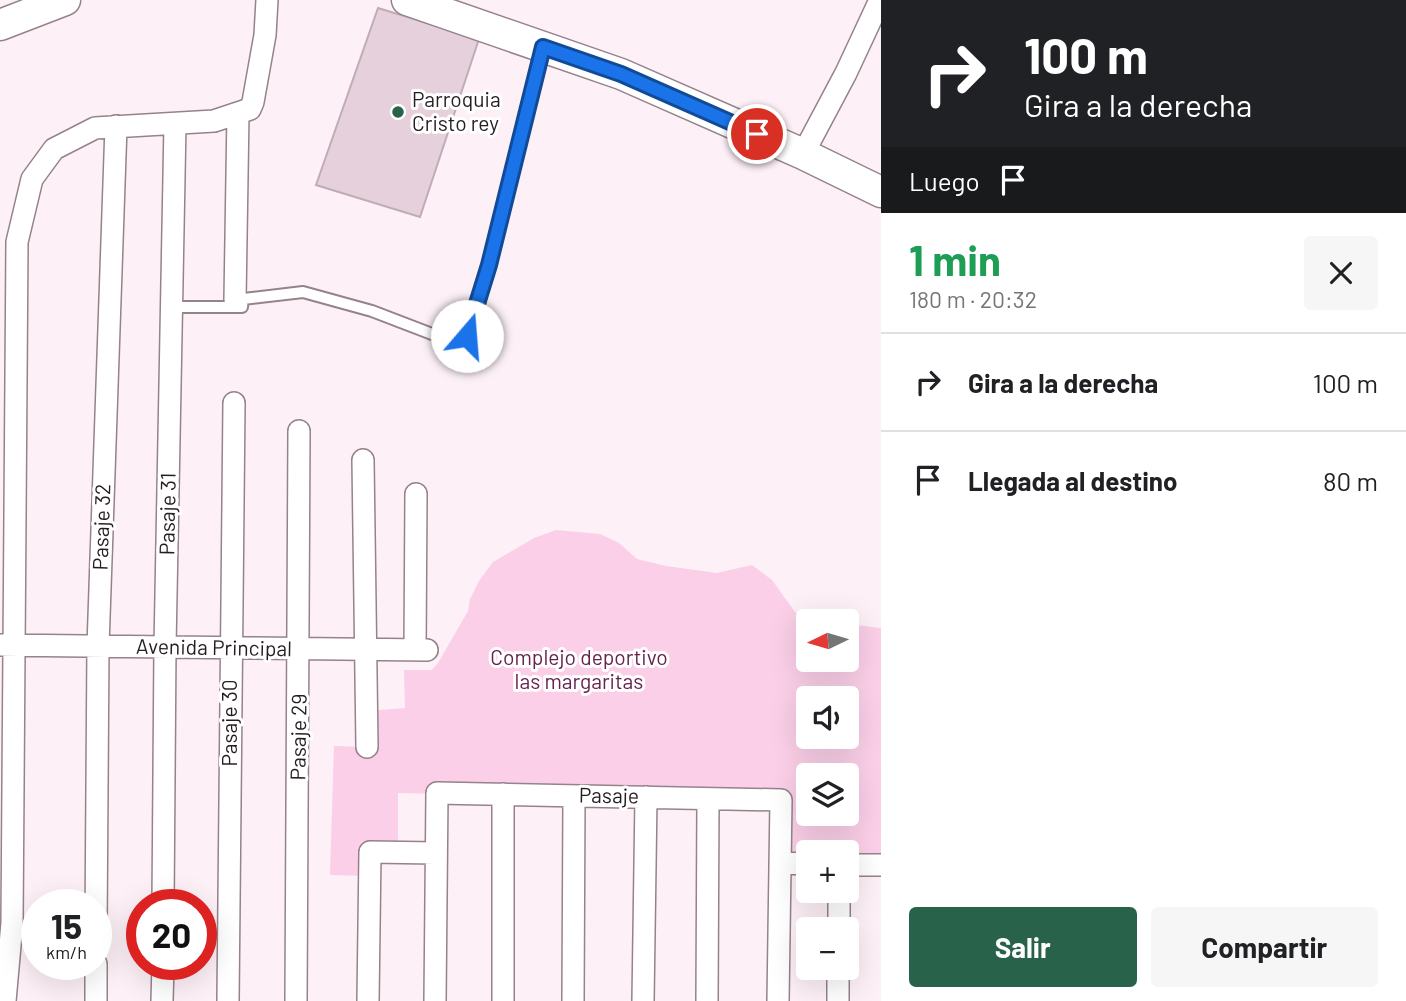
<!DOCTYPE html>
<html lang="es">
<meta charset="utf-8">
<style>
:root{--surface:#fff;--page:#f6f6f6;--text:#202124;--muted:#757577;--line:#e0e0e0;--accent:#29624b}
body{margin:0;font-family:Barlow,sans-serif;background:var(--page);color:var(--text);height:100vh;display:flex;flex-direction:column;font-size:26px;white-space:nowrap}
*{box-sizing:border-box;margin:0}
p{font-size:23px;color:var(--muted)}
.icon{flex:none;width:38px;height:38px;fill:none;stroke:currentColor;stroke-width:2;stroke-linecap:round;stroke-linejoin:round}
.map{position:relative;flex:1;overflow:hidden}
.drawer{display:flex;flex-direction:column;background:var(--surface);width:525px}
.drawer>*{flex:none}
.guide{background:#202124;color:#fff;overflow:hidden}
.needle{width:46px;rotate:265deg}
.tools{position:absolute;left:796px;top:609px;display:grid;gap:14px}
.tools a{display:grid;place-items:center;width:63px;height:63px;border-radius:7px;background:var(--surface);box-shadow:0 7px 28px #0002;font-size:35px}
.speed{position:absolute;left:21px;top:889px;display:flex;gap:14px;font-size:35px;font-weight:700;text-align:center}
.speed>*{display:grid;place-content:center;width:91px;height:91px;border-radius:50%;background:var(--surface);box-shadow:0 7px 28px #0002;line-height:1}
.speed small{font-size:18px;font-weight:400}
.speed .limit{border:10px solid #d22;background:#fff;color:#111}
.pin{position:absolute;display:grid;place-items:center;width:60px;height:60px;color:#fff;margin:-30px;border:4px solid #fff;border-radius:50%;box-shadow:0 2px 7px #0007}
.me{position:absolute;width:77px;margin:-38px;rotate:18deg;stroke-linejoin:round;filter:drop-shadow(0 0 5px #0008)}
.turn{display:flex;align-items:center;gap:24px;height:147px;padding:0 28px;font-size:32px}
.turn .icon{width:91px;height:91px;stroke-width:2.5}
.turn b{display:block;font-size:49px;line-height:60px}
.then{display:flex;align-items:center;height:66px;padding:0 28px;background:#0003;gap:14px;font-size:26px}
.round{display:grid;place-items:center;flex:none;width:74px;height:74px;border-radius:7px;background:var(--page)}
.headline{display:flex;align-items:center;justify-content:space-between;height:119px;padding:0 28px}
h1{font-size:42px;font-weight:700;line-height:52px;color:#1e9e55}
.button{display:flex;gap:14px;margin-top:auto;padding:14px 28px}
.button a{flex:1;height:80px;border-radius:7px;background:var(--accent);color:#fff;font-size:28px;font-weight:700;line-height:80px;text-align:center}
.button a+a{background:var(--page);color:var(--text)}
ul{padding:0;list-style:none}
li{display:flex;align-items:center;gap:21px;height:98px;padding:0 28px;border-top:2px solid var(--line)}
li div{flex:1}
li b{display:block;font-size:26px}
li em{font-style:normal}
main{display:flex;flex:1;min-height:0}
.map>svg:first-child{display:block}
.green{fill:#facfe7;fill-rule:evenodd}
.building{fill:#e5d0db;stroke:#c0acb7;stroke-width:2}
.lines{fill:none;stroke-linecap:round;stroke-linejoin:round}
.lane-casing{stroke:#95828c;stroke-width:14}
.street-casing{stroke:#95828c;stroke-width:24}
.secondary-casing{stroke:#95828c;stroke-width:33}
.lane{stroke:#fff;stroke-width:10}
.street{stroke:#fff;stroke-width:21}
.secondary{stroke:#fff;stroke-width:30}
.route-casing{stroke:#114b97;stroke-width:18}
.route{stroke:#1a73e8;stroke-width:12}
.poi-dot{fill:#29624b;stroke:#fff;stroke-width:2.5}
.labels{text-anchor:middle;stroke-width:6;stroke-linejoin:round;paint-order:stroke}
.poi-label{font-size:21px;fill:#251d21;stroke:#fff;text-anchor:start}
.street-label{font-size:21px;fill:#251d21;stroke:#fff}
.park-label{font-size:21px;fill:#672350;stroke:#fff}
</style>
<main>
<div class="map">
<svg width="881" height="1001" viewBox="0 0 881 1001">
<rect width="100%" height="100%" fill="#fdf1f7"/>
<!-- green -->
<path class="green" d="M 556,530 L 600,534 L 619,543 L 637,559 L 666,566 L 717,573 L 752,565 L 772,580 L 795,612 L 808,622 L 808,660 L 847,660 L 847,624 L 881,628 L 881,865 L 847,864 L 847,852 L 808,852 L 808,864 L 780,863 L 781,801 L 398,793 L 398,853 L 370,852 L 369,876 L 330,875 L 334,746 L 367,747 L 366,711 L 405,708 L 404,670 L 432,670 L 438,663 L 468,611 L 470,599 L 479,581 L 493,562 L 534,538 ZM 808,698 L 847,698 L 847,737 L 808,737 ZM 808,775 L 847,775 L 847,814 L 808,814 Z"/>
<!-- building -->
<path class="building" d="M 378,8 L 479,39 L 420,217 L 316,185 Z"/>
<g class="lines">
<defs>
<path id="lane" d="M 172,307 L 242,307 L 243,299 L 303,292 L 372,311 L 432,334 L 467,336 L 489,265 L 543,50"/>
<path id="street" d="M 803,154 L 846,73 L 880,0
M 235,300 L 238,113
M 363,460 L 367,747
M 0,645 L 427,650
M 415,650 L 416,494
M 780,863 L 808,864
M 847,865 L 881,865
M 163,905 L 165,647 L 175,124
M 96,928 L 98,646 L 116,126
M 839,929 L 839,891
M 5,1001 L 12,923 L 17,242 L 32,179 L 54,149 L 95,128 L 214,121 L 250,109 L 253,102 L 265,35 L 267,0
M 96,1001 L 96,964
M 162,1001 L 163,964
M 228,1001 L 234,403
M 296,1001 L 299,431
M 368,1001 L 370,852 L 436,853
M 435,1001 L 437,793 L 781,800 L 778,1001
M 503,1001 L 503,794
M 573,1001 L 574,796
M 643,1001 L 646,797
M 707,1001 L 708,799
M 838,1001 L 838,968"/>
<path id="secondary" d="M 407,0 L 621,74 L 803,154 L 881,192
M 0,25 L 65,0"/>
</defs>
<!-- lane casing -->
<use href="#lane" class="lane-casing"/>
<!-- street casing -->
<use href="#street" class="street-casing"/>
<!-- secondary casing -->
<use href="#secondary" class="secondary-casing"/>
<!-- lane -->
<use href="#lane" class="lane"/>
<!-- street -->
<use href="#street" class="street"/>
<!-- secondary -->
<use href="#secondary" class="secondary"/>
</g>
<g class="lines">
<defs>
<path id="route" d="M 467,336 L 489,265 L 543,47 L 621,74 L 757,134"/>
</defs>
<!-- route casing -->
<use href="#route" class="route-casing"/>
<!-- route -->
<use href="#route" class="route"/>
</g>
<!-- markers -->
<circle class="poi-dot" cx="398" cy="112" r="7"/>
<g class="labels">
<!-- poi labels -->
<g class="poi-label">
<text x="412" y="107">Parroquia<tspan x="412" dy="24">Cristo rey</tspan></text>
</g>
<!-- street labels -->
<g class="street-label">
<text transform="translate(168 514) rotate(-89)" y="7">Pasaje 31</text>
<text transform="translate(102 527) rotate(-88)" y="7">Pasaje 32</text>
<text transform="translate(214 648) rotate(1)" y="7">Avenida Principal</text>
<text transform="translate(230 723) rotate(-90)" y="7">Pasaje 30</text>
<text transform="translate(299 737) rotate(-89)" y="7">Pasaje 29</text>
<text transform="translate(609 796) rotate(1)" y="7">Pasaje</text>
</g>
<!-- park labels -->
<g class="park-label">
<text x="579" y="665">Complejo deportivo<tspan x="579" dy="24">las margaritas</tspan></text>
</g>
</g>
</svg>
<div class="tools">
<a><svg class="needle" viewBox="-14 -14 28 28"><path d="M0-13l5 13h-10z" fill="#e53935"/><path d="M0 13l5-13h-10z" fill="#757577"/></svg></a>
<a><svg class="icon" aria-label="sound" viewBox="0 0 24 24"><path d="M4 9h4l5-4v14l-5-4H4zM17 9q2 3 0 6"/></svg></a>
<a><svg class="icon" aria-label="layers" viewBox="0 0 24 24"><path d="M12 4l9 5-9 5-9-5zM3 14l9 5 9-5"/></svg></a>
<a>+</a>
<a>−</a>
</div>
<div class="speed"><div>15<small>km/h</small></div><div class="limit">20</div></div>
<div class="pin" style="left:757px;top:134px;background:#d93025"><svg class="icon" aria-label="arrive" viewBox="0 0 24 24"><path d="M6 21V4h12l-3 4 3 4H6"/></svg></div>
<svg class="me" style="left:467px;top:336px" viewBox="-20 -20 40 40"><circle r="19" fill="#fff"/><path d="M0-13L10 11 0 6-10 11z" fill="#1a73e8"/></svg>
</div>
<section class="drawer">
<div class="guide">
<div class="turn"><svg class="icon" aria-label="right" viewBox="0 0 24 24"><path d="M7 20v-9h11M14 6l5 5-5 5"/></svg><div><b>100 m</b>Gira a la derecha</div></div>
<div class="then">Luego<svg class="icon" aria-label="arrive" viewBox="0 0 24 24"><path d="M6 21V4h12l-3 4 3 4H6"/></svg></div>
</div>
<div class="headline"><div><h1>1 min</h1><p>180 m · 20:32</p></div><a class="round"><svg class="icon" aria-label="close" viewBox="0 0 24 24"><path d="M6 6l12 12M18 6L6 18"/></svg></a></div>
<ul>
<li><svg class="icon" aria-label="right" viewBox="0 0 24 24"><path d="M7 20v-9h11M14 6l5 5-5 5"/></svg><div><b>Gira a la derecha</b></div><em>100 m</em></li>
<li><svg class="icon" aria-label="arrive" viewBox="0 0 24 24"><path d="M6 21V4h12l-3 4 3 4H6"/></svg><div><b>Llegada al destino</b></div><em>80 m</em></li>
</ul>
<div class="button"><a>Salir</a><a>Compartir</a></div>
</section>
</main>
